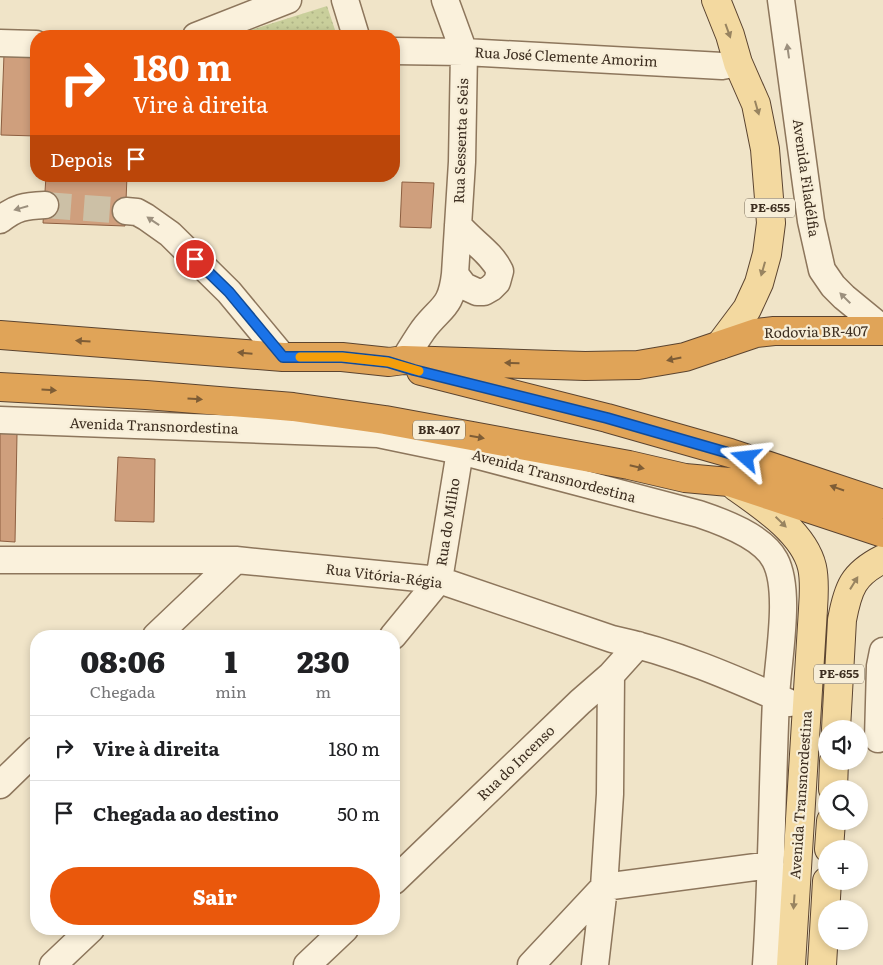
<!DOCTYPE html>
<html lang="pt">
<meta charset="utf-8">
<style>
:root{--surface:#fff;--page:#f6f6f6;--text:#202124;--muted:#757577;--line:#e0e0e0;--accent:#ea580c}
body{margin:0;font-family:Literata,serif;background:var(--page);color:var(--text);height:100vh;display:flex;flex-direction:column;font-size:19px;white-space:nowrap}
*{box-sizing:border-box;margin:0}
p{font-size:16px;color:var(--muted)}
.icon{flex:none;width:28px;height:28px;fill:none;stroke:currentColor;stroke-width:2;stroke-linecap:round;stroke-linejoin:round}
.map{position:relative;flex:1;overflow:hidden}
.details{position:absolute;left:30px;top:630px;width:370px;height:305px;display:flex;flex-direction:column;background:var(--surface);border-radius:20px;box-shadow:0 2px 8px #0003}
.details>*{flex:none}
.hud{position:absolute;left:30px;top:30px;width:370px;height:152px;border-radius:20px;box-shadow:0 2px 8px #0003;background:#ea580c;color:#fff;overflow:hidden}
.buttons{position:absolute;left:818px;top:720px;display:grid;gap:10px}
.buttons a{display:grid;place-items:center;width:50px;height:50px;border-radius:50%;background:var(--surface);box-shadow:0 2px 8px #0003;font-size:25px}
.pin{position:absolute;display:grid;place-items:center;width:42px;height:42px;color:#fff;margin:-21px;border:2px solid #fff;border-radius:50%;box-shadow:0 1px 5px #0007}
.me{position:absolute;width:55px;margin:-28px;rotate:287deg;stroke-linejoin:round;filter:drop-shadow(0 0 4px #0008)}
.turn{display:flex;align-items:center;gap:18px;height:105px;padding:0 20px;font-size:22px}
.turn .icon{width:65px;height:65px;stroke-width:2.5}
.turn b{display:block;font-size:35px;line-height:42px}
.then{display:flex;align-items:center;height:48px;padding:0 20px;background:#0003;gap:10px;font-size:19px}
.eta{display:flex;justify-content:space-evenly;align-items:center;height:85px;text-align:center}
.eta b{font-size:30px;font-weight:800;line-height:35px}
.button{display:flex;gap:10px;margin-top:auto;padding:10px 20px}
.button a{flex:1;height:58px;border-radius:30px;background:var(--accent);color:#fff;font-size:20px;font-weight:800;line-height:58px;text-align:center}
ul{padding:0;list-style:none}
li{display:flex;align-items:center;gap:15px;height:65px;padding:0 20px;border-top:1px solid var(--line)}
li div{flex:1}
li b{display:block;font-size:19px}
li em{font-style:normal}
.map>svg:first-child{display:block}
.park{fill:url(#park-dots)}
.building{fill:#cf9f7d;stroke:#8d5f41}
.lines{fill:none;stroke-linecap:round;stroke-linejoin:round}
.minor-tunnel{stroke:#ccc0a6;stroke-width:26;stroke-dasharray:26 13;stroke-linecap:butt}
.minor-casing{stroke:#8d765c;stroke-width:29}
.major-casing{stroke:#5b4430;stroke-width:30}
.highway-casing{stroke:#5b4430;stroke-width:30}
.minor{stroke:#faf1dc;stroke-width:26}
.major{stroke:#f3d9a0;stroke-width:28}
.highway{stroke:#e0a458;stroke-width:28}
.oneway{fill:#988460}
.oneway2{fill:#9c907e}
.oneway3{fill:#7e5d36}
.route-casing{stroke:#114b97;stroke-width:12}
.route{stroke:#1a73e8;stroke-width:9}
.slow{stroke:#f59e0b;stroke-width:9}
.labels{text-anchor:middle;stroke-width:4.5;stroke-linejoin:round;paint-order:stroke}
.shield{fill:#f7eed8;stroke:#756857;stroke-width:1}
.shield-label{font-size:12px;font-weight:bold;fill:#3d2e20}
.street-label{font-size:14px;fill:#3d2e20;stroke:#f7eed8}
</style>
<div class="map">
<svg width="883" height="965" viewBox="0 0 883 965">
<defs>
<pattern id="park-dots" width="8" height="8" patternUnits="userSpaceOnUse" patternTransform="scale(1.25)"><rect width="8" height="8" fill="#c9cf9b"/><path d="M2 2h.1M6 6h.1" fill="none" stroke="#aeb285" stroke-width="1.8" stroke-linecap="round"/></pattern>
</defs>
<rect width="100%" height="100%" fill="#f0e4c8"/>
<!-- park -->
<path class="park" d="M 327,6 L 337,36 L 232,36 Z"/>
<!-- building -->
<path class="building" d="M 4,54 L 36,55 L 36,136 L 1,135 Z
M 46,176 L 127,176 L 125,226 L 43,223 Z
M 402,182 L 434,183 L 431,228 L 400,227 Z
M 0,432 L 17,434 L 15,542 L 0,541 Z
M 118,457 L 155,459 L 154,522 L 115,521 Z"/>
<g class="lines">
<!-- minor-tunnel -->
<path class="minor-tunnel" d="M 45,205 L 126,211"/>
<defs>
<path id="minor" d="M 345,0 L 356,36
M 445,0 L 464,52 L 462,162 L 455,274 L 464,286 L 477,292 L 484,292 L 491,288 L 497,282 L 500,271 C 491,252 471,241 458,225
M 781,0 L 811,221 L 822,270 L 833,286 L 844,297 L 883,329
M 196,36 L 288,0
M 0,43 L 36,44
M 394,51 L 464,52 L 704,65 L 722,66 L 738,63
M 126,211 L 137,212 L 146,217 L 170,234 L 229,292 L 283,357
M 0,220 C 16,207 25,206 45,205
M 404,360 C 410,350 416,340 423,330 C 441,306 451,309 455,274
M 0,420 L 378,434 L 460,451 L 699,514 C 723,522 763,537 775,560 C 792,592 777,663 776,699 C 772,788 772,877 766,965
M 0,560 L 236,560 L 439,580 L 612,639 C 674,652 733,678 790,703
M 156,636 L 236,560
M 393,636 L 439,580 L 460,451
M 878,739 L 880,666 L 883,651
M 0,785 L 36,750
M 394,881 L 580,702 L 611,675 L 638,645
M 53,965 L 91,929
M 307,965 L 345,929
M 531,965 L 604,887 L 771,865
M 595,965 L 604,887 L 610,794 L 611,675"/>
<path id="major" d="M 716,0 L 730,35 L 738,63 L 756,104 L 765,149 L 771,223 L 767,254 L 759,283 L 747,309 L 720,345
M 736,487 C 763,506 804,533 812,567 C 815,580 814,595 813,609 L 791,965
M 836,729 L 842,620 C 848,588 853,574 883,559
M 833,789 L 834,761
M 829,849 L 831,821
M 822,965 L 827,881"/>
<path id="highway" d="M 0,335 L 283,357 L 342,357 L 389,362 L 404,360 L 585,366 L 638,365 L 685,357 L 756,333 L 774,331 L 883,331
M 421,371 L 607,418 L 730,453 L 883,504
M 0,387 L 146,395 L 293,407 L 385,420 L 629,465 L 685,478 L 729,482 L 883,533"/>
</defs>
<!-- minor casing -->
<use href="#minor" class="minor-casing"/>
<!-- major casing -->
<use href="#major" class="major-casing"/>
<!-- highway casing -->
<use href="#highway" class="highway-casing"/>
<!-- minor -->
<use href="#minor" class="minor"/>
<!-- major -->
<use href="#major" class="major"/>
<!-- highway -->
<use href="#highway" class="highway"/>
</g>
<!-- one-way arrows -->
<defs><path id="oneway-solid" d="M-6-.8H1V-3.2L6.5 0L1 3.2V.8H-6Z" transform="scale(1.25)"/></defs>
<g class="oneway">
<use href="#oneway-solid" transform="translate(728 31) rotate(70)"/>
<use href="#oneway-solid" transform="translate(757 108) rotate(74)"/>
<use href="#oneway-solid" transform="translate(763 269) rotate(106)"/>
<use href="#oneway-solid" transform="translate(781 522) rotate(44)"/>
<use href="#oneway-solid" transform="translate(854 583) rotate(-58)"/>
<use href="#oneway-solid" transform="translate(794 902) rotate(94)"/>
</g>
<g class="oneway2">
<use href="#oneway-solid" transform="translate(788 51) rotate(-98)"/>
<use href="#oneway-solid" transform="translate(21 208) rotate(164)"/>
<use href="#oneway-solid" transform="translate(153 221) rotate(-146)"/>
<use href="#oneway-solid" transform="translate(845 298) rotate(-135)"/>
</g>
<g class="oneway3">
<use href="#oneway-solid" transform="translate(83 341) rotate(-176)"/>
<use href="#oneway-solid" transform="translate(245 353) rotate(-175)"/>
<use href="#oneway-solid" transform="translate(674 359) rotate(168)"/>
<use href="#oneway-solid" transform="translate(512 363) rotate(-178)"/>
<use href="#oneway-solid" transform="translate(49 390) rotate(3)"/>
<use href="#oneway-solid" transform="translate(195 399) rotate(4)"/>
<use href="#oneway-solid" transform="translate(477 437) rotate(10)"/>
<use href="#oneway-solid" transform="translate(637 467) rotate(13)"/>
<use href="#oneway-solid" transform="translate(837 488) rotate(-161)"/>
</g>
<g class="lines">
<defs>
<path id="route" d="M 195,259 L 229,292 L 283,357 L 342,357 L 388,362 L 414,370 L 607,418 L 746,458"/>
</defs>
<!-- route casing -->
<use href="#route" class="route-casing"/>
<!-- route -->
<use href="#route" class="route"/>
<!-- slow -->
<path class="slow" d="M 300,357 L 342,357 L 388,362 L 419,371"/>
</g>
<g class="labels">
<!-- shield labels -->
<g class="shield">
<rect x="745" y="198.5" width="50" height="19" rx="4"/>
<rect x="413" y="420.5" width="52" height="19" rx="4"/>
<rect x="814" y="664.5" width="50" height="19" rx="4"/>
</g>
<g class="shield-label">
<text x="770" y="212">PE-655</text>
<text x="439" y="434">BR-407</text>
<text x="839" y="678">PE-655</text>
</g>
<!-- street labels -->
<g class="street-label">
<text transform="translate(566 57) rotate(3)" y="5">Rua José Clemente Amorim</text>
<text transform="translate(461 141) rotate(-88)" y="5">Rua Sessenta e Seis</text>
<text transform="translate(806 178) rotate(82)" y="5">Avenida Filadélfia</text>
<text transform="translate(816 332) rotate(-1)" y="5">Rodovia BR-407</text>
<text transform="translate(154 426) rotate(2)" y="5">Avenida Transnordestina</text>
<text transform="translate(554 476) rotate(15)" y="5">Avenida Transnordestina</text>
<text transform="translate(448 522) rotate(-81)" y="5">Rua do Milho</text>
<text transform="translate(384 576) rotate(7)" y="5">Rua Vitória-Régia</text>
<text transform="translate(516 763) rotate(-44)" y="5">Rua do Incenso</text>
<text transform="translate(801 795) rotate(-86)" y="5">Avenida Transnordestina</text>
</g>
</g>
</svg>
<div class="buttons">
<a><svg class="icon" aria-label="sound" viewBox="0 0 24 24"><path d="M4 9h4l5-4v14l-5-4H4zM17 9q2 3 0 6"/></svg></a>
<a><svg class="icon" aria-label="search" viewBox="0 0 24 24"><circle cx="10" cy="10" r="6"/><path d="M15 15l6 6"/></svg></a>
<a>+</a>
<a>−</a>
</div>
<div class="pin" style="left:195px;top:259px;background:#d93025"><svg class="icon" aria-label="arrive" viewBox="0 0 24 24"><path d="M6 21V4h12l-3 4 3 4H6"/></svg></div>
<svg class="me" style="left:746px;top:458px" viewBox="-20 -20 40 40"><path d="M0-17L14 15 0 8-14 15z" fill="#1a73e8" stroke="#fff" stroke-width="4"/></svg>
<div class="hud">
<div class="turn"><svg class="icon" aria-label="right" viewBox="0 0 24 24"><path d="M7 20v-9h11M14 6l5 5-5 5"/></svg><div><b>180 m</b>Vire à direita</div></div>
<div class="then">Depois<svg class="icon" aria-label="arrive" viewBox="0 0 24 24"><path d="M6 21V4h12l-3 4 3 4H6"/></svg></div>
</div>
<section class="details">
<div class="eta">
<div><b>08:06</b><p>Chegada</p></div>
<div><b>1</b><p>min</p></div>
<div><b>230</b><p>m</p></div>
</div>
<ul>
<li><svg class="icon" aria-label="right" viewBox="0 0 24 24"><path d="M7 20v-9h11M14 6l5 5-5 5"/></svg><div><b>Vire à direita</b></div><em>180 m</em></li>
<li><svg class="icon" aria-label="arrive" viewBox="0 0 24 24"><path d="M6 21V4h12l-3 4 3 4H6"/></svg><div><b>Chegada ao destino</b></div><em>50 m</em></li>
</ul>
<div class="button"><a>Sair</a></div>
</section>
</div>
